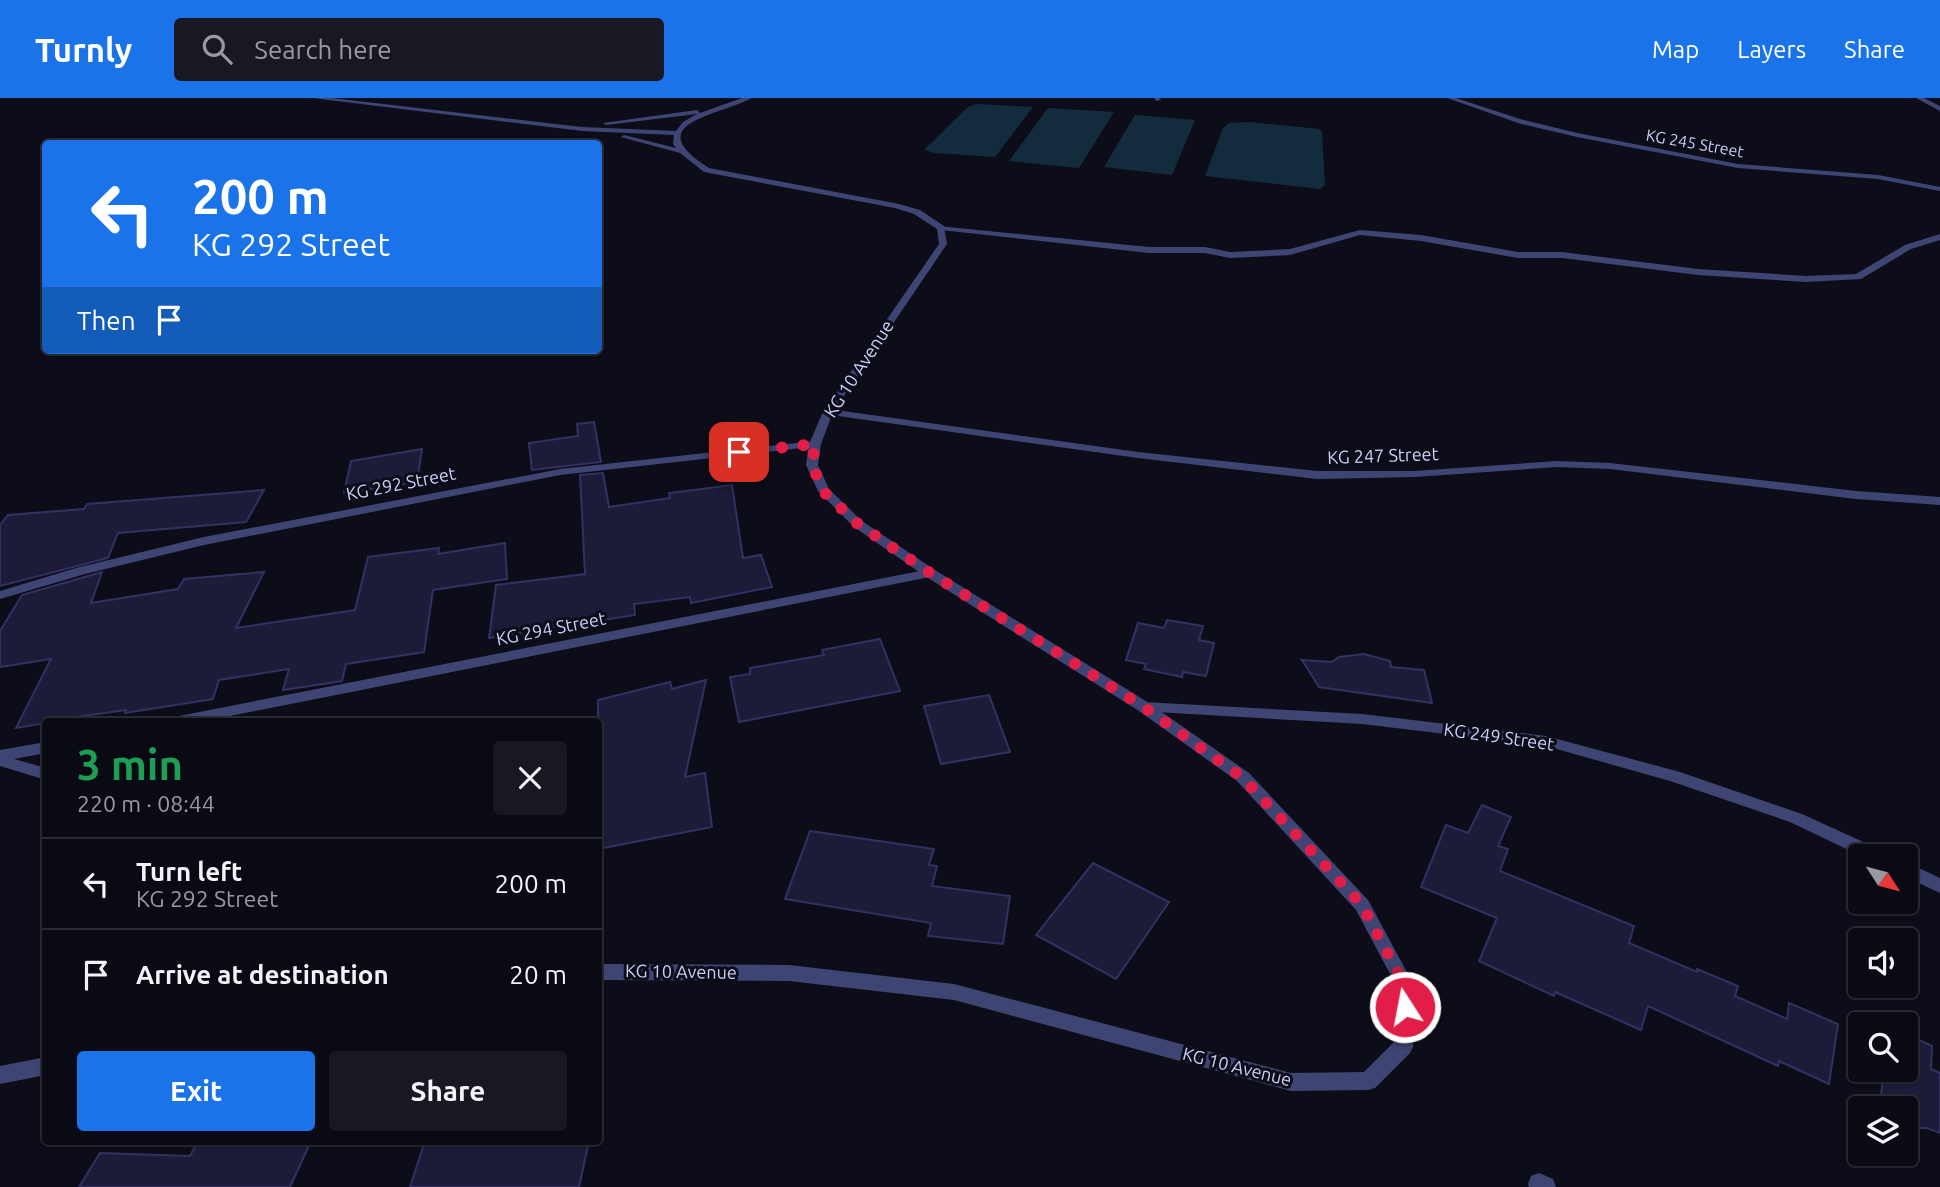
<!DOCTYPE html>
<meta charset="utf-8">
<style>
:root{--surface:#0a0a14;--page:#181822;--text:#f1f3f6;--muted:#999aa0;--line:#2a2b34;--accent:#1a73e8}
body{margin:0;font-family:Ubuntu,sans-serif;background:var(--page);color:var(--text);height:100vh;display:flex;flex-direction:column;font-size:26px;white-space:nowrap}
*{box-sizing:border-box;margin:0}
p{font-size:23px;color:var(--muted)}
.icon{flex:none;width:38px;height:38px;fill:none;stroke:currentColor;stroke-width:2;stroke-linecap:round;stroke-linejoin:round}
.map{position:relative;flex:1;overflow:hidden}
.panel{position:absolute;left:42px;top:620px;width:560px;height:427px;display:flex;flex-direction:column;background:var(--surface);border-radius:7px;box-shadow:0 2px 5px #0004,0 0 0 2px var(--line)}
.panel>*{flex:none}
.top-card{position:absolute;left:42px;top:42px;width:560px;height:214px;border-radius:7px;box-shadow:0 2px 5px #0004,0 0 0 2px var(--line);background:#1a73e8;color:#fff;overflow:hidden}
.needle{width:46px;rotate:126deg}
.buttons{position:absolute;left:1848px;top:746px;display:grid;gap:14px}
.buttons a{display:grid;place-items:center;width:70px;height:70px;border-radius:7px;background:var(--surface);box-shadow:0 2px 5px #0004,0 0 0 2px var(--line);font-size:35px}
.pin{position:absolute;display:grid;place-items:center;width:60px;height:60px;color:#fff;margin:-30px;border-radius:14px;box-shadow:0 4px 10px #0006}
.me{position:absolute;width:77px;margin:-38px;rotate:349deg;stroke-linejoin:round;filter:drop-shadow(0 0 5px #0008)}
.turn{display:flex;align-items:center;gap:24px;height:147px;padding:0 35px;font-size:32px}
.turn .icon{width:91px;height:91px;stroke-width:2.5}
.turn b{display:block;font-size:49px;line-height:60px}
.then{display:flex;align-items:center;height:66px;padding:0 35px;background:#0003;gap:14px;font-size:26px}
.round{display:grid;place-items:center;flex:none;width:74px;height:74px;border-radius:7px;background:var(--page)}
.summary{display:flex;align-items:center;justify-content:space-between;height:119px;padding:0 35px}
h1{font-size:42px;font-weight:700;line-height:52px;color:#1e9e55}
.action{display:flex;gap:14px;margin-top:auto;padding:14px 35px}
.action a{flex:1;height:80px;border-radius:7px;background:var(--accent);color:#fff;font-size:28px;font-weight:700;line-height:80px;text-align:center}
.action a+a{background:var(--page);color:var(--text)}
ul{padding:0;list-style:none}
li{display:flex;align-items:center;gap:21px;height:91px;padding:0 35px;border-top:2px solid var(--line)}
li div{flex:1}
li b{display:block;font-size:26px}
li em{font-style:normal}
header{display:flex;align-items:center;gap:42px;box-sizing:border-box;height:98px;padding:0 35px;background:var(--accent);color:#fff}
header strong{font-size:33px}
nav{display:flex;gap:38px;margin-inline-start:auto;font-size:24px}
.search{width:490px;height:63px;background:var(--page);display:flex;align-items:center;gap:18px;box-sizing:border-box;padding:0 24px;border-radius:7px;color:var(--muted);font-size:26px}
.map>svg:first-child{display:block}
.water{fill:#132c3d}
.building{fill:#1c1c39;stroke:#323162;stroke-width:2}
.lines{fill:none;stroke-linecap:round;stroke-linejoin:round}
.minor{fill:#3e4573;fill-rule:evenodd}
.tertiary{fill:#3e4573;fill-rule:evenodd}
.route{stroke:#e11d48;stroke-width:12;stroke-dasharray:0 21.6}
.labels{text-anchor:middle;stroke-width:6;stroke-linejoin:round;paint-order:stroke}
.far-street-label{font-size:16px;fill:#cdcff8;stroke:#0d0d1a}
.street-label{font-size:18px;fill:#cdcff8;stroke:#0d0d1a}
</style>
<header>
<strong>Turnly</strong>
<div class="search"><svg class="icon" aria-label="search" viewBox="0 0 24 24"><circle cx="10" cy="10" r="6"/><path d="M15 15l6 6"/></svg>Search here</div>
<nav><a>Map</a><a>Layers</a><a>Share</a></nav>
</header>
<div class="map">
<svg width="1940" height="1089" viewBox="0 0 1940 1089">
<rect width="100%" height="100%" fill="#0d0d1a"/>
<!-- water -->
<path class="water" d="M 976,6 L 1033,9 L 995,59 L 935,55 L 924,52 L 968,9 Z
M 1048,10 L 1114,14 L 1079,70 L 1009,63 Z
M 1135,17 L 1195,22 L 1172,77 L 1104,69 Z
M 1249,24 L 1319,31 L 1322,34 L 1325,87 L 1320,91 L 1205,78 L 1223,30 L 1229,25 Z"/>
<!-- building -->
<path class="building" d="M 594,324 L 601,364 L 532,372 L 529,345 L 578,338 L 577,326 Z
M 422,351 L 417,384 L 344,395 L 351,363 Z
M 603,375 L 609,409 L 670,400 L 669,395 L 732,387 L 743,460 L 761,457 L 772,489 L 691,505 L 690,499 L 634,506 L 635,517 L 489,540 L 496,487 L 585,476 L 580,377 Z
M 264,392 L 246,424 L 118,435 L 108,460 L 0,488 L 0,427 L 8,417 L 84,411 L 87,406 Z
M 505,445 L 507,481 L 433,492 L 424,554 L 346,566 L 342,583 L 283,592 L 289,571 L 219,582 L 213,601 L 125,615 L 126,612 L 46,623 L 46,625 L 16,630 L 51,561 L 0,569 L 0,533 L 22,497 L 102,474 L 91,505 L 178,491 L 184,481 L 264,474 L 236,530 L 355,512 L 368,459 L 439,450 L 438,456 Z
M 1167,522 L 1203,528 L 1199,542 L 1214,545 L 1206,578 L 1183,574 L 1182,579 L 1144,571 L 1146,566 L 1126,562 L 1138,525 L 1164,530 Z
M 880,541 L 900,593 L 739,624 L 730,579 L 750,576 L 750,570 L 824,557 L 822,552 Z
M 1364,556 L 1390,563 L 1391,569 L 1424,572 L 1432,605 L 1319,589 L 1302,562 L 1332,564 L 1339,559 Z
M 706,582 L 685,679 L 705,675 L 712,729 L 598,751 L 598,602 L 670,584 L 672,591 Z
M 989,597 L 1010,654 L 941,666 L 924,608 Z
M 1482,707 L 1511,719 L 1498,748 L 1508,751 L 1500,773 L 1634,828 L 1629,845 L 1697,874 L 1697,871 L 1738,888 L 1735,898 L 1787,921 L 1789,905 L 1838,926 L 1829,986 L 1779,963 L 1778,968 L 1648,908 L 1641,932 L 1555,894 L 1554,898 L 1479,863 L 1497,820 L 1421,789 L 1446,727 L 1468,735 Z
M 810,733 L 934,751 L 929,767 L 937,768 L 932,788 L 1010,798 L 1003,846 L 928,838 L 931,825 L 785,801 Z
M 1093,765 L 1169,804 L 1116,881 L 1036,837 Z
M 1906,936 L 1932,948 L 1931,971 L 1940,975 L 1940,1035 L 1927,1030 L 1906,1030 L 1906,1010 L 1880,1007 L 1884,971 L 1906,971 Z
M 198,1043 L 311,1043 L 290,1089 L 79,1089 L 100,1055 L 190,1058 Z
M 425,1043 L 589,1043 L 579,1089 L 410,1089 Z"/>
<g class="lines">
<!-- minor -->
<path class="minor" d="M 1154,0 L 1160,0 L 1161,2 L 1156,3 Z
M 1447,0 L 1456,0 L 1520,21 L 1577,35 L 1738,66 L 1878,77 L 1940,89 L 1940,93 L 1878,81 L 1738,70 L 1577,39 L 1518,25 Z
M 1916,0 L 1924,0 L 1940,8 L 1940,13 Z
M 938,128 L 1149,149 L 1205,149 L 1230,154 L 1290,151 L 1360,132 L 1421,137 L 1518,154 L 1562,154 L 1698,171 L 1806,178 L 1856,176 L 1905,147 L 1940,136 L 1940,142 L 1911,151 L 1861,181 L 1806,184 L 1698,177 L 1562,160 L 1518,160 L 1421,143 L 1360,137 L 1290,157 L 1230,160 L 1205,155 L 1149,155 L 941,132 L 937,130 Z
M 828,311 L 1138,354 L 1317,373 L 1415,373 L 1557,363 L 1610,365 L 1856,393 L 1940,399 L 1940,407 L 1856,401 L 1610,371 L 1557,369 L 1415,379 L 1317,381 L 1138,360 L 824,316 L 824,312 Z
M 815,343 L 821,346 L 819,348 L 560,377 L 204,447 L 85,476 L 0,501 L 0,493 L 76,470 L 204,439 L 560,371 Z
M 930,471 L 935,472 L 937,475 L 935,478 L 205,623 L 171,623 L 174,619 L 179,618 Z
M 1144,604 L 1362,616 L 1546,638 L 1680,674 L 1802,716 L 1883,753 L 1885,758 L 1861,758 L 1790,724 L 1670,683 L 1546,648 L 1362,626 L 1139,613 L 1137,609 L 1139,605 Z
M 46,644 L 46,655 L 14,661 L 46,670 L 46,682 L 0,668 L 0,652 Z
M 1906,764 L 1940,780 L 1940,795 L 1906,779 Z
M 1539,1075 L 1553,1081 L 1556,1089 L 1529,1089 L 1528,1086 L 1531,1078 Z"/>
<!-- tertiary -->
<path class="tertiary" d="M 312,0 L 332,0 L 582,29 L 676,33 L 683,24 L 697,16 L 606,27 L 603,25 L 697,12 L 700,15 L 742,0 L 752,0 C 718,18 638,25 709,70 L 899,106 L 920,112 L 944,128 L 947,146 L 833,314 L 821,346 L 818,367 L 829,391 L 862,423 L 935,472 L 1149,605 L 1249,675 L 1368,802 L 1415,889 L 1413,949 L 1410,955 L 1375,990 L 1368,992 L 1291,993 L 954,902 L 789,883 L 598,882 L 598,866 L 789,867 L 954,886 L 1291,975 L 1364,974 L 1393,945 L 1397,889 L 1356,812 L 1237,683 L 1139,613 L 925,478 L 854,429 L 818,393 L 806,367 L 809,346 L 823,314 L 939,146 L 937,131 L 914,116 L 895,110 L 704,74 L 680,55 L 621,39 L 624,37 L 676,50 L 673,46 L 674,37 L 582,33 Z
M 46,959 L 46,977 L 0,986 L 0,968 Z"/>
</g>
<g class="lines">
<!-- route -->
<path class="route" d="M 739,354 L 815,346 L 812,367 L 824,394 L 858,426 L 930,475 L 1144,609 L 1243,680 L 1362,807 L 1406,890 L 1405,909"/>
</g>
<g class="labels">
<!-- far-street labels -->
<g class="far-street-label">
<text transform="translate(1695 45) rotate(10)" y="6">KG 245 Street</text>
</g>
<!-- street labels -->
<g class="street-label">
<text transform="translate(859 271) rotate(-57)" y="6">KG 10 Avenue</text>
<text transform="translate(1383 358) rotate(-2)" y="6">KG 247 Street</text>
<text transform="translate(401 386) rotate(-11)" y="6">KG 292 Street</text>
<text transform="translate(551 531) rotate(-11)" y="6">KG 294 Street</text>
<text transform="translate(1499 639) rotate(8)" y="6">KG 249 Street</text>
<text transform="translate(681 874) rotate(1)" y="6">KG 10 Avenue</text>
<text transform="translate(1237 969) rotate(14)" y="6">KG 10 Avenue</text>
</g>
</g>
</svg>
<div class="buttons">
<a><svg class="needle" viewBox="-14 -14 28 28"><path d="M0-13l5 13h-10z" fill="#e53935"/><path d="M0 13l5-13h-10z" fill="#999aa0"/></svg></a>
<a><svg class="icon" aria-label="sound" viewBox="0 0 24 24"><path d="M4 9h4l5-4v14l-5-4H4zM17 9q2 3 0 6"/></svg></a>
<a><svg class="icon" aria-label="search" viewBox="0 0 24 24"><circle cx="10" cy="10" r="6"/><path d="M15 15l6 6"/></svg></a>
<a><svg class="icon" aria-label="layers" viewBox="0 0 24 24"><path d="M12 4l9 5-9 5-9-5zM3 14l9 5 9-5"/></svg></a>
</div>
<div class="pin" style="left:739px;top:354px;background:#d93025"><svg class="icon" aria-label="arrive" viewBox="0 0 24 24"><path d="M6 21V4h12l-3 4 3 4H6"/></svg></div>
<svg class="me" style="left:1405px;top:909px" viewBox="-20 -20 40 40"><circle r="17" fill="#e11d48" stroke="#fff" stroke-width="3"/><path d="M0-11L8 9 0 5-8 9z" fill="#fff"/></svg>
<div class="top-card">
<div class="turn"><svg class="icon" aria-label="left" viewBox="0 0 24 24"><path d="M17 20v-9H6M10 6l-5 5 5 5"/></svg><div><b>200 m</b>KG 292 Street</div></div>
<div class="then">Then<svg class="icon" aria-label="arrive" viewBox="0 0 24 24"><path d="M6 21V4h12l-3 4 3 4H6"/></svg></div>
</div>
<section class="panel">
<div class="summary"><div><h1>3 min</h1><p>220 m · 08:44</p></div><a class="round"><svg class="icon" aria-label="close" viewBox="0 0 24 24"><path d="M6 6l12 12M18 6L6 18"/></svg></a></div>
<ul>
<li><svg class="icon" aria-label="left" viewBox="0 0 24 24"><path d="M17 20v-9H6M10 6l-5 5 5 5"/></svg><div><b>Turn left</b><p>KG 292 Street</p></div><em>200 m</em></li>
<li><svg class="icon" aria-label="arrive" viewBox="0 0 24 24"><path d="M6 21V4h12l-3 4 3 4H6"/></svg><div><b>Arrive at destination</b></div><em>20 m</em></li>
</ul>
<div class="action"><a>Exit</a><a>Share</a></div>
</section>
</div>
